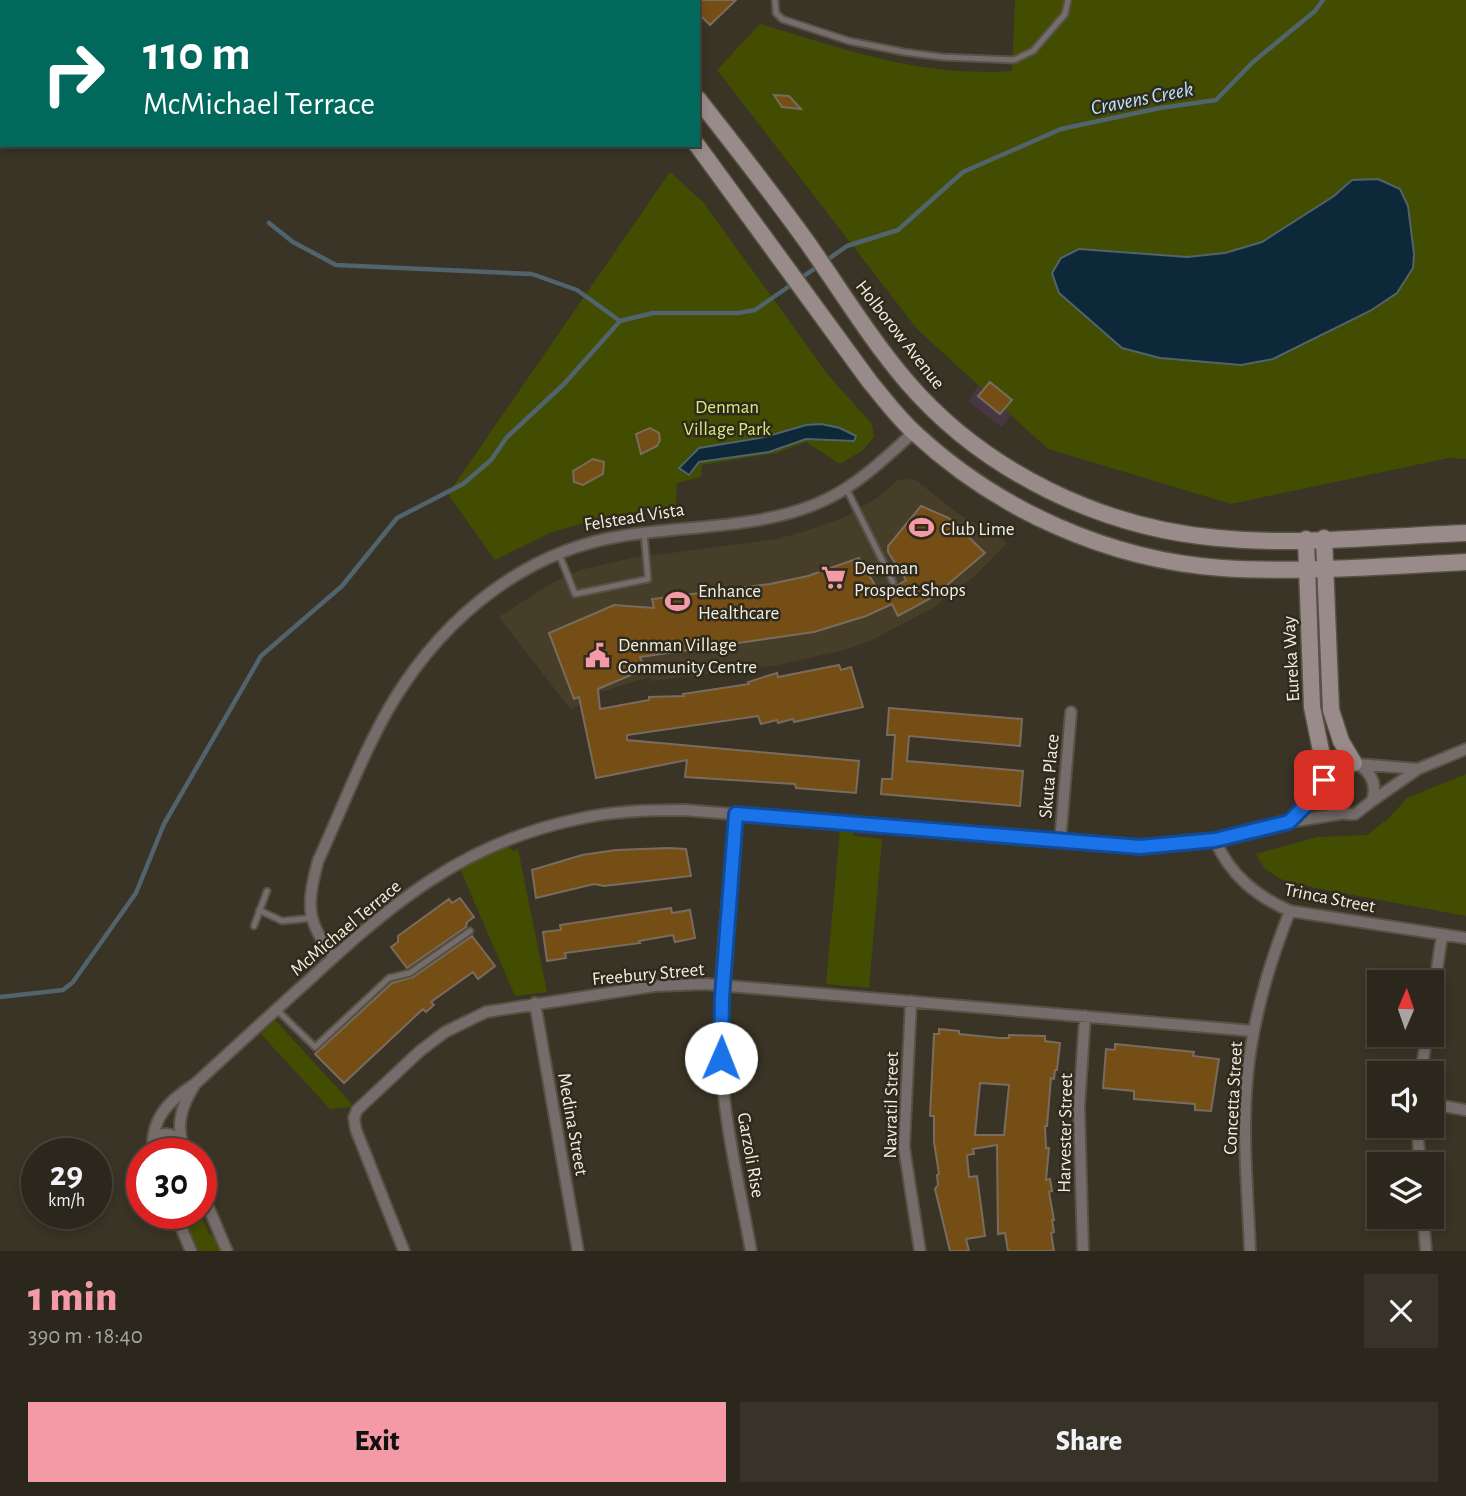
<!DOCTYPE html>
<meta charset="utf-8">
<style>
:root{--surface:#2b271c;--page:#373329;--text:#f1f3f6;--muted:#a6a5a3;--line:#47443b;--accent:#f49aa6}
body{margin:0;font-family:"Alegreya Sans",sans-serif;background:var(--page);color:var(--text);height:100vh;display:flex;flex-direction:column;font-size:26px;white-space:nowrap}
*{box-sizing:border-box;margin:0}
p{font-size:23px;color:var(--muted)}
.icon{flex:none;width:38px;height:38px;fill:none;stroke:currentColor;stroke-width:2;stroke-linecap:round;stroke-linejoin:round}
.map{position:relative;height:1251px;overflow:hidden}
.sheet{display:flex;flex-direction:column;background:var(--surface);flex:1}
.sheet>*{flex:none}
.guide{position:absolute;left:0px;top:0px;width:700px;height:147px;box-shadow:0 4px 10px #0003,0 0 0 2px var(--line);background:#00695c;color:#fff;overflow:hidden}
.needle{width:46px;rotate:2deg}
.tools{position:absolute;left:1367px;top:970px;display:grid;gap:14px}
.tools a{display:grid;place-items:center;width:77px;height:77px;border-radius:0px;background:var(--surface);box-shadow:0 4px 10px #0003,0 0 0 2px var(--line);font-size:35px}
.speed{position:absolute;left:21px;top:1138px;display:flex;gap:14px;font-size:35px;font-weight:700;text-align:center}
.speed>*{display:grid;place-content:center;width:91px;height:91px;border-radius:50%;background:var(--surface);box-shadow:0 4px 10px #0003,0 0 0 2px var(--line);line-height:1}
.speed small{font-size:18px;font-weight:400}
.speed .limit{border:10px solid #d22;background:#fff;color:#111}
.pin{position:absolute;display:grid;place-items:center;width:60px;height:60px;color:#fff;margin:-30px;border-radius:14px;box-shadow:0 4px 10px #0006}
.me{position:absolute;width:77px;margin:-38px;rotate:1deg;stroke-linejoin:round;filter:drop-shadow(0 0 5px #0008)}
.turn{display:flex;align-items:center;gap:24px;height:147px;padding:0 28px;font-size:32px}
.turn .icon{width:91px;height:91px;stroke-width:2.5}
.turn b{display:block;font-size:49px;line-height:60px}
.round{display:grid;place-items:center;flex:none;width:74px;height:74px;border-radius:0px;background:var(--page)}
.head{display:flex;align-items:center;justify-content:space-between;height:119px;padding:0 28px}
h1{font-size:42px;font-weight:800;line-height:52px;color:var(--accent)}
.primary-button{display:flex;gap:14px;margin-top:auto;padding:14px 28px}
.primary-button a{flex:1;height:80px;border-radius:0px;background:var(--accent);color:#111;font-size:28px;font-weight:800;line-height:80px;text-align:center}
.primary-button a+a{background:var(--page);color:var(--text)}
.map>svg:first-child{display:block}
.built{fill:#463e28}
.industrial{fill:#463743}
.green{fill:#424d02}
.water{fill:#0d2838;stroke:#51636c;stroke-width:2}
.lines{fill:none;stroke-linecap:round;stroke-linejoin:round}
.stream{stroke:#51636c;stroke-width:4.5}
.building{fill:#754e16;stroke:#796c5e;stroke-width:2;fill-rule:evenodd}
.lane-casing{stroke:#565244;stroke-width:9}
.street-casing{stroke:#565244;stroke-width:14}
.secondary-casing{stroke:#565244;stroke-width:19}
.lane{stroke:#766c6c;stroke-width:5}
.street{stroke:#766c6c;stroke-width:10}
.secondary{stroke:#9a8b8b;stroke-width:16}
.route-casing{stroke:#114b97;stroke-width:18}
.route{stroke:#1a73e8;stroke-width:12}
.labels{text-anchor:middle;stroke-width:5;stroke-linejoin:round;paint-order:stroke}
.street-label{font-size:19px;fill:#f1eee4;stroke:#2f2a1b}
.park-label{font-size:19px;fill:#d4ea7b;stroke:#2f2a1b}
.poi-label{font-size:19px;fill:#f1eee4;stroke:#2f2a1b;text-anchor:start}
.water-label{font-size:21px;font-style:italic;fill:#bbe3fd;stroke:#2f2a1b}
</style>
<div class="map">
<svg width="1466" height="1251" viewBox="0 0 1466 1251">
<rect width="100%" height="100%" fill="#393425"/>
<!-- built -->
<path class="built" d="M 914,479 L 959,514 L 1007,543 L 978,573 L 933,608 L 872,640 L 845,650 L 778,665 L 652,681 L 650,677 L 600,692 L 571,710 L 499,617 L 550,584 L 580,570 L 632,558 L 777,539 L 806,531 L 845,517 L 877,498 L 898,480 Z"/>
<!-- industrial -->
<path class="industrial" d="M 1002,349 L 1043,381 L 1001,427 L 968,401 Z"/>
<!-- green -->
<path class="green" d="M 1015,0 L 1466,0 L 1466,459 L 1449,458 L 1231,504 L 1048,449 L 917,329 L 717,70 L 760,24 C 847,50 919,77 1012,71 Z
M 670,172 L 703,202 L 829,376 L 872,424 L 874,437 L 863,450 L 840,464 L 806,442 L 777,453 L 702,465 L 701,477 L 677,483 L 676,506 L 603,517 L 550,533 L 495,560 L 448,494 Z
M 1466,774 L 1466,916 L 1315,888 L 1280,879 L 1264,868 L 1256,854 L 1317,837 L 1367,835 L 1389,818 L 1407,798 Z
M 840,829 L 851,830 L 855,836 L 882,839 L 869,988 L 826,984 Z
M 508,847 L 514,851 L 518,849 L 547,992 L 515,996 L 460,869 Z
M 275,1020 L 352,1104 L 350,1107 L 330,1109 L 261,1034 Z
M 180,1213 L 200,1213 L 209,1234 L 216,1236 L 222,1251 L 196,1251 Z"/>
<!-- water -->
<path class="water" d="M 1378,179 L 1400,189 L 1408,206 L 1414,254 L 1413,268 L 1397,293 L 1370,311 L 1273,359 L 1241,365 L 1160,358 L 1122,348 L 1059,293 L 1052,273 L 1061,258 L 1079,249 L 1187,257 L 1225,253 L 1262,242 L 1334,196 L 1352,180 Z
M 821,424 L 840,428 L 856,436 L 854,441 L 806,439 L 769,452 L 699,462 L 689,475 L 679,468 L 699,448 L 765,437 L 806,425 Z"/>
<g class="lines">
<!-- stream -->
<path class="stream" d="M 269,223 L 293,242 L 336,265 L 532,274 L 577,290 L 620,321
M 0,997 L 63,990 L 73,982 L 136,893 L 164,824 L 261,656 L 342,586 L 397,518 L 463,484 L 491,460 L 507,437 L 564,384 L 620,321 L 653,313 L 738,313 L 755,310 L 847,246 L 898,230 L 963,172 L 1061,129 L 1160,108 L 1216,100 L 1253,62 L 1315,11 L 1323,0"/>
</g>
<!-- building -->
<path class="building" d="M 698,0 L 736,0 L 710,25 L 698,13 Z
M 774,95 L 789,96 L 801,109 L 782,107 Z
M 990,382 L 1012,400 L 1000,414 L 978,396 Z
M 650,428 L 659,433 L 660,440 L 657,446 L 641,454 L 636,434 Z
M 593,459 L 604,462 L 603,474 L 583,485 L 574,482 L 573,471 Z
M 921,506 L 949,518 L 985,553 L 933,597 L 898,616 L 892,604 L 866,616 L 814,632 L 640,657 L 645,669 L 598,689 L 600,709 L 649,700 L 649,697 L 684,696 L 683,694 L 749,684 L 748,682 L 777,673 L 778,677 L 839,665 L 841,670 L 851,667 L 863,707 L 794,722 L 793,719 L 778,723 L 777,720 L 761,724 L 758,716 L 627,735 L 627,740 L 859,761 L 856,793 L 796,788 L 795,784 L 685,777 L 687,760 L 596,778 L 579,697 L 574,699 L 549,633 L 614,605 L 654,608 L 652,599 L 770,584 L 808,576 L 859,558 L 879,592 L 895,587 L 906,580 L 888,552 L 888,546 Z
M 889,708 L 1022,719 L 1020,746 L 909,736 L 907,761 L 1023,771 L 1020,806 L 881,794 L 882,779 L 892,779 L 895,735 L 887,735 Z
M 668,848 L 686,849 L 691,876 L 604,886 L 594,884 L 536,898 L 532,870 L 582,855 L 616,850 Z
M 460,898 L 474,917 L 467,922 L 466,927 L 407,968 L 391,947 L 398,942 L 398,936 L 449,899 L 452,903 Z
M 671,908 L 672,913 L 690,910 L 695,938 L 675,942 L 673,935 L 639,941 L 640,943 L 565,953 L 566,958 L 547,961 L 543,932 L 561,930 L 560,925 Z
M 472,936 L 495,966 L 478,979 L 473,972 L 431,1002 L 434,1005 L 426,1012 L 423,1009 L 344,1083 L 315,1054 L 392,983 L 413,977 Z
M 939,1029 L 959,1031 L 959,1034 L 999,1038 L 1009,1038 L 1009,1035 L 1045,1036 L 1045,1041 L 1060,1043 L 1057,1070 L 1055,1070 L 1054,1079 L 1051,1078 L 1047,1126 L 1045,1126 L 1046,1148 L 1049,1148 L 1046,1180 L 1050,1179 L 1052,1191 L 1049,1192 L 1054,1220 L 1052,1220 L 1054,1232 L 1051,1233 L 1054,1251 L 1008,1251 L 1005,1233 L 998,1234 L 997,1145 L 973,1149 L 974,1154 L 967,1155 L 969,1177 L 977,1176 L 985,1236 L 966,1239 L 969,1251 L 950,1251 L 935,1189 L 938,1185 L 937,1175 L 939,1174 L 934,1142 L 934,1116 L 930,1116 L 934,1034 L 939,1034 ZM 980,1083 L 1009,1085 L 1004,1135 L 975,1135 Z
M 1115,1044 L 1194,1052 L 1193,1056 L 1219,1059 L 1211,1111 L 1195,1110 L 1195,1104 L 1134,1099 L 1134,1091 L 1103,1088 L 1106,1049 L 1115,1050 Z"/>
<g class="lines">
<defs>
<path id="lane" d="M 775,0 L 776,13 L 782,19 L 849,41 L 904,52 L 942,57 L 1014,60 L 1033,51 L 1065,14 L 1068,0
M 846,488 L 893,582
M 559,554 L 575,594 L 648,579 L 644,533
M 259,910 L 282,921 L 312,918
M 254,926 L 267,891
M 277,1010 L 315,1047 L 389,978 L 410,973 L 470,931"/>
<path id="street" d="M 1359,765 C 1373,774 1377,786 1372,801 L 1355,814 C 1319,818 1311,771 1346,763 L 1418,769
M 1372,801 L 1418,769 L 1466,749
M 736,814 C 729,893 717,981 721,1060 C 724,1124 740,1188 751,1251
M 1291,820 L 1308,803 L 1323,782
M 1215,840 C 1230,875 1256,896 1290,911 L 1466,938
M 1060,842 L 1071,712
M 334,956 C 305,922 307,903 318,861 C 343,807 364,749 395,698 C 446,616 525,551 622,536 C 688,525 764,529 825,500 C 859,484 886,457 914,432
M 911,1001 L 904,1147 L 920,1251
M 535,1003 L 578,1251
M 1432,1003 L 1442,935
M 1421,1073 L 1427,1034
M 1432,1104 L 1466,1110
M 1417,1125 L 1420,1164
M 153,1144 C 159,1130 172,1132 181,1142
M 153,1153 C 150,1119 168,1101 195,1084 C 233,1049 271,1014 309,980 C 392,903 463,843 578,819 C 613,811 648,810 684,810 L 1140,847 L 1215,840 L 1289,822 L 1340,814
M 186,1153 C 175,1129 180,1108 194,1086
M 201,1190 L 227,1251
M 175,1213 L 191,1251
M 1423,1216 L 1426,1251
M 404,1251 L 356,1130 L 354,1118 L 357,1110 L 420,1051 L 445,1032 L 486,1012 L 654,986 L 706,984 L 1253,1031
M 1083,1251 L 1079,1107 L 1085,1016
M 1250,1251 C 1248,1194 1242,1137 1247,1080 C 1252,1021 1268,966 1290,911"/>
<path id="secondary" d="M 593,0 L 594,2
M 628,0 L 629,2
M 698,99 C 735,146 772,193 807,242 C 840,289 871,340 908,383 C 985,472 1102,528 1218,538 C 1299,546 1384,536 1466,533
M 697,145 L 870,382 C 885,400 899,419 916,434 C 998,510 1109,560 1222,568 C 1299,573 1388,566 1466,562
M 1324,538 L 1331,710 L 1341,741 L 1354,763
M 1306,539 L 1312,707 L 1326,775"/>
</defs>
<!-- lane casing -->
<use href="#lane" class="lane-casing"/>
<!-- street casing -->
<use href="#street" class="street-casing"/>
<!-- secondary casing -->
<use href="#secondary" class="secondary-casing"/>
<!-- lane -->
<use href="#lane" class="lane"/>
<!-- street -->
<use href="#street" class="street"/>
<!-- secondary -->
<use href="#secondary" class="secondary"/>
</g>
<g class="lines">
<defs>
<path id="route" d="M 721,1058 L 722,997 L 736,814 L 1140,847 L 1215,840 L 1289,822 L 1308,803 L 1324,780"/>
</defs>
<!-- route casing -->
<use href="#route" class="route-casing"/>
<!-- route -->
<use href="#route" class="route"/>
</g>
<!-- icons -->
<defs>
<symbol id="stadium-bare" viewBox="-9 -9 18 18"><path d="M0-5a6.5 5 0 1 0 0 10a6.5 5 0 1 0 0-10ZM-3.5-1.8h7v3.6h-7Z" fill="#f49aa6" stroke="#2f2a1b" stroke-width="2.5" paint-order="stroke"/></symbol>
<symbol id="supermarket-bare" viewBox="-9 -9 18 18"><path d="M-6-5.5h2.5l.6 2H6L4.5 2H-2.5L-4.4-4H-6ZM-1.5 3.2a1.3 1.3 0 1 0 .1 0ZM3 3.2a1.3 1.3 0 1 0 .1 0Z" fill="#f49aa6" stroke="#2f2a1b" stroke-width="2.5" paint-order="stroke"/></symbol>
<symbol id="civic-bare" viewBox="-9 -9 18 18"><path d="M-.6-6.5H3V-4.5H.6V-3L4-1V1h2V6H-6V1h2V-1L-.6-3ZM-1.2 2.5V6h2.4V2.5Z" fill="#f49aa6" stroke="#2f2a1b" stroke-width="2.5" paint-order="stroke"/></symbol>
</defs>
<g fill-rule="evenodd">
<use href="#stadium-bare" x="904" y="510" width="35" height="35"/>
<use href="#supermarket-bare" x="816" y="560" width="35" height="35"/>
<use href="#stadium-bare" x="660" y="584" width="35" height="35"/>
<use href="#civic-bare" x="580" y="638" width="35" height="35"/>
</g>
<g class="labels">
<!-- street labels -->
<g class="street-label">
<text transform="translate(901 334) rotate(52)" y="7">Holborow Avenue</text>
<text transform="translate(634 516) rotate(-9)" y="7">Felstead Vista</text>
<text transform="translate(1290 659) rotate(-93)" y="7">Eureka Way</text>
<text transform="translate(1048 776) rotate(-85)" y="7">Skuta Place</text>
<text transform="translate(1330 897) rotate(11)" y="7">Trinca Street</text>
<text transform="translate(345 927) rotate(-40)" y="7">McMichael Terrace</text>
<text transform="translate(648 973) rotate(-5)" y="7">Freebury Street</text>
<text transform="translate(1232 1098) rotate(-87)" y="7">Concetta Street</text>
<text transform="translate(890 1105) rotate(-89)" y="7">Navratil Street</text>
<text transform="translate(574 1124) rotate(80)" y="7">Medina Street</text>
<text transform="translate(1064 1133) rotate(-89)" y="7">Harvester Street</text>
<text transform="translate(752 1155) rotate(80)" y="7">Garzoli Rise</text>
</g>
<!-- park labels -->
<g class="park-label">
<text x="727" y="413">Denman<tspan x="727" dy="22">Village Park</tspan></text>
</g>
<!-- poi labels -->
<g class="poi-label">
<text x="941" y="535">Club Lime</text>
<text x="854" y="574">Denman<tspan x="854" dy="22">Prospect Shops</tspan></text>
<text x="698" y="597">Enhance<tspan x="698" dy="22">Healthcare</tspan></text>
<text x="618" y="651">Denman Village<tspan x="618" dy="22">Community Centre</tspan></text>
</g>
<!-- water labels -->
<g class="water-label">
<text transform="translate(1142 98) rotate(-11)" y="7">Cravens Creek</text>
</g>
</g>
</svg>
<div class="tools">
<a><svg class="needle" viewBox="-14 -14 28 28"><path d="M0-13l5 13h-10z" fill="#e53935"/><path d="M0 13l5-13h-10z" fill="#a6a5a3"/></svg></a>
<a><svg class="icon" aria-label="sound" viewBox="0 0 24 24"><path d="M4 9h4l5-4v14l-5-4H4zM17 9q2 3 0 6"/></svg></a>
<a><svg class="icon" aria-label="layers" viewBox="0 0 24 24"><path d="M12 4l9 5-9 5-9-5zM3 14l9 5 9-5"/></svg></a>
</div>
<div class="speed"><div>29<small>km/h</small></div><div class="limit">30</div></div>
<div class="pin" style="left:1324px;top:780px;background:#d93025"><svg class="icon" aria-label="arrive" viewBox="0 0 24 24"><path d="M6 21V4h12l-3 4 3 4H6"/></svg></div>
<svg class="me" style="left:721px;top:1058px" viewBox="-20 -20 40 40"><circle r="19" fill="#fff"/><path d="M0-13L10 11 0 6-10 11z" fill="#1a73e8"/></svg>
<div class="guide">
<div class="turn"><svg class="icon" aria-label="right" viewBox="0 0 24 24"><path d="M7 20v-9h11M14 6l5 5-5 5"/></svg><div><b>110 m</b>McMichael Terrace</div></div>
</div>
</div>
<section class="sheet">
<div class="head"><div><h1>1 min</h1><p>390 m · 18:40</p></div><a class="round"><svg class="icon" aria-label="close" viewBox="0 0 24 24"><path d="M6 6l12 12M18 6L6 18"/></svg></a></div>
<div class="primary-button"><a>Exit</a><a>Share</a></div>
</section>
